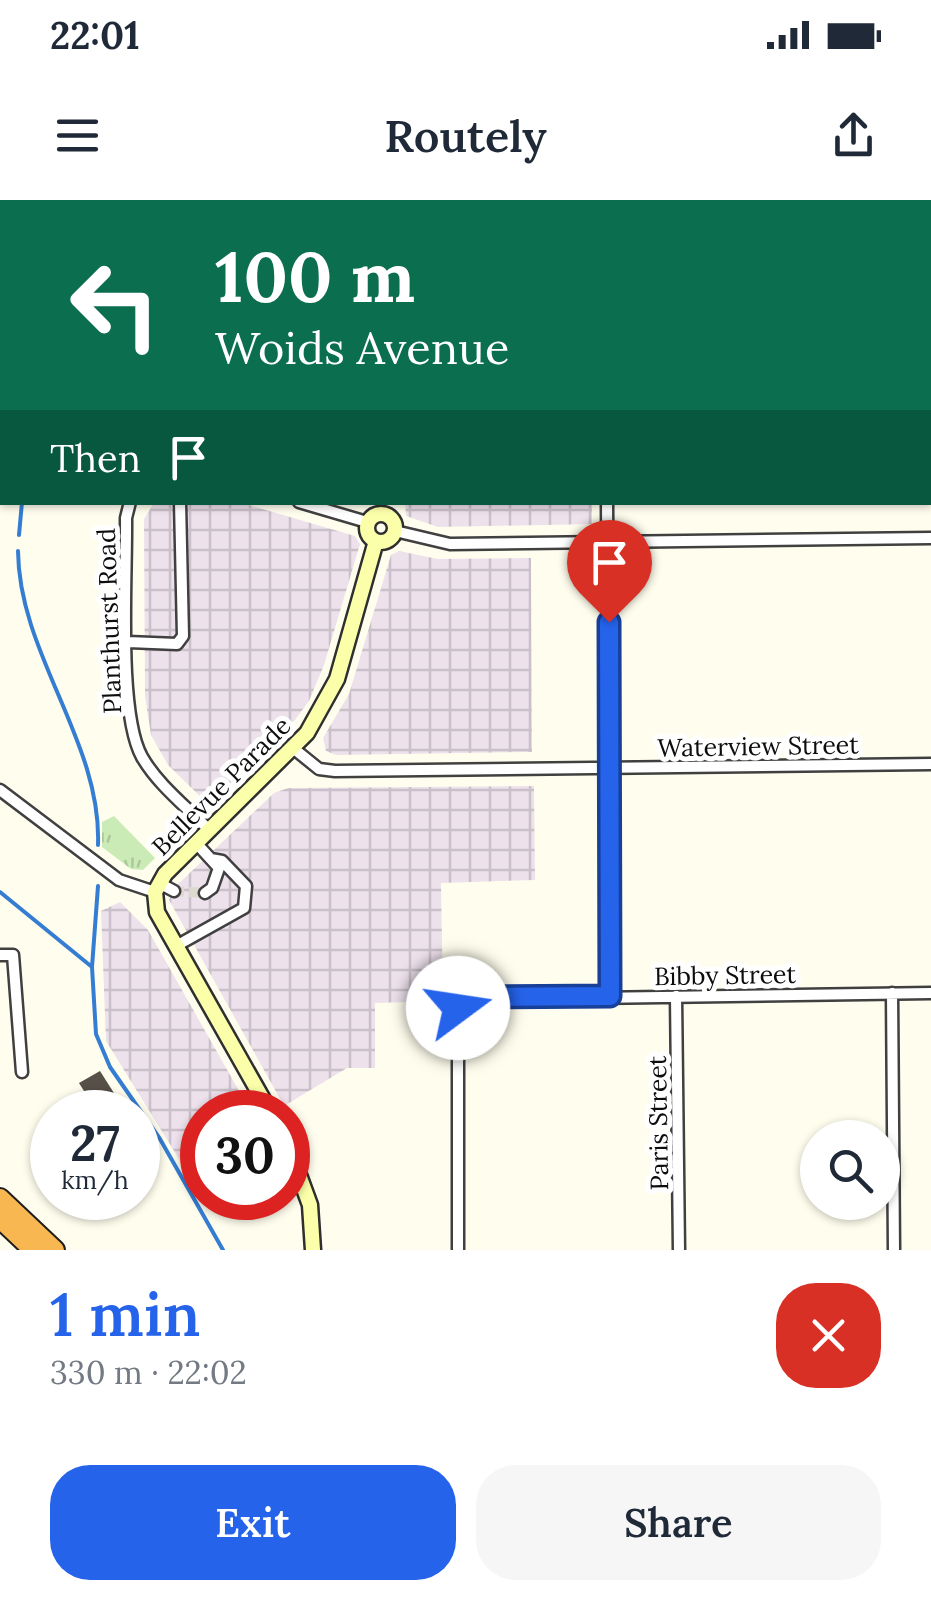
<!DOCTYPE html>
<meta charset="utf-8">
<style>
:root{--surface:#fff;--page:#f6f6f7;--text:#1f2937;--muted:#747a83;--accent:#2563eb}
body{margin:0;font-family:Lora,serif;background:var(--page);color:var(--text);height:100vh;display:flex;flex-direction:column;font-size:38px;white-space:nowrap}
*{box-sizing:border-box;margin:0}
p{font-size:32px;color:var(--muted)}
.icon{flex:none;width:55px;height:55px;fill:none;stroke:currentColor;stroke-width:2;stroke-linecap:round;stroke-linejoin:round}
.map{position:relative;height:1050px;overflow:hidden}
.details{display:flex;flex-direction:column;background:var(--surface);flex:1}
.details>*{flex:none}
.guide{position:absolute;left:0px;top:0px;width:932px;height:305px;box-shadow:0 2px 8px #0004;background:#0b6e4f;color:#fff;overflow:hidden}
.buttons{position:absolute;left:800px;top:920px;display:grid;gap:20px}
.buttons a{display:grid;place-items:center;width:100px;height:100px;border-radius:50%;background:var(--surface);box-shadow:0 2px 8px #0004;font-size:50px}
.speed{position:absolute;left:30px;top:890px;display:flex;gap:20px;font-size:50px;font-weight:700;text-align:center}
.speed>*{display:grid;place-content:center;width:130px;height:130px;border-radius:50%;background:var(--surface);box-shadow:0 2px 8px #0004;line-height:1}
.speed small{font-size:25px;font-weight:400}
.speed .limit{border:15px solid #d22;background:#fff;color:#111}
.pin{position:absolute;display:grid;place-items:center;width:85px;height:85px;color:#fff;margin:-102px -42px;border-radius:50% 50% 50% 0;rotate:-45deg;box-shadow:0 0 10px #0007}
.pin .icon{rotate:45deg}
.me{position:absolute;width:110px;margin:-55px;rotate:76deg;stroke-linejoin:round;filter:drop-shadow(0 0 8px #0008)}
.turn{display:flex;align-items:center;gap:35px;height:210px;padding:0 50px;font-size:45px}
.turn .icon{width:130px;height:130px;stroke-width:2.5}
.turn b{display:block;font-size:70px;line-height:85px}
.then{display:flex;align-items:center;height:95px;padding:0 50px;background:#0003;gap:20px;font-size:38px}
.round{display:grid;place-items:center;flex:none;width:105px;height:105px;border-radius:40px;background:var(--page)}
.head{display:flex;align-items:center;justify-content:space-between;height:170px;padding:0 50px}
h1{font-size:60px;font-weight:600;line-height:75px;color:var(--accent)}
.button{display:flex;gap:20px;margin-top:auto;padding:20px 50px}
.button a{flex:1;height:115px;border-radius:40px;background:var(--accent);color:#fff;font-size:40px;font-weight:600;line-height:115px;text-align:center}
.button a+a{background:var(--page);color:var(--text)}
.status{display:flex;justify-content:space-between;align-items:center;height:70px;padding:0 50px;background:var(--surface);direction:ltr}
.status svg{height:28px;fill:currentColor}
header{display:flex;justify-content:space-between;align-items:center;height:130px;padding:0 50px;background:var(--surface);font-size:45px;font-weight:600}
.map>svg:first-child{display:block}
.industrial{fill:url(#industrial-grid)}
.park{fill:url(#park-tufts)}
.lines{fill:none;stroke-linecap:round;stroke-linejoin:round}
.stream{stroke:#357dd2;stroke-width:4}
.building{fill:#575049}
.street-tunnel{stroke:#dbdacc;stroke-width:10;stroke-dasharray:10 5;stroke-linecap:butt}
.street-casing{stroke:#404040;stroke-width:15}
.secondary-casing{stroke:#2f2f2f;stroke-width:19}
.highway-casing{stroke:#1e1e1e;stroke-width:22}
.street{stroke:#fff;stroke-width:10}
.secondary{stroke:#fcffa9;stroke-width:14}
.highway{stroke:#f9b752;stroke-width:18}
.route-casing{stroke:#184099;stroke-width:25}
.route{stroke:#2563eb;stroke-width:18}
.labels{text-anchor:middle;stroke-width:10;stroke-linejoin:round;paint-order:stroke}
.street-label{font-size:25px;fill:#0d0d0d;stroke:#fff}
</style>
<div class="status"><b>22:01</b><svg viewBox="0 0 49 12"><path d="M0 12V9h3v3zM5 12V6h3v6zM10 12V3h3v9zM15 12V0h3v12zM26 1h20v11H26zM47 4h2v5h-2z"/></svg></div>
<header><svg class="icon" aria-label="menu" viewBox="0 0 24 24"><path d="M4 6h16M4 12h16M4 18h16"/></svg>Routely<svg class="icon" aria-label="share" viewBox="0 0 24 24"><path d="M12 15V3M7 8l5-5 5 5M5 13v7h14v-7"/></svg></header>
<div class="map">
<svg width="931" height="1050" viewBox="0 0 931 1050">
<defs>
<pattern id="industrial-grid" width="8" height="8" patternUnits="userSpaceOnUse" patternTransform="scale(2.5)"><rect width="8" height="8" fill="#ede1ec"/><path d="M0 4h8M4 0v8" fill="none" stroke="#cac0c9"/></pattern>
<pattern id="park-tufts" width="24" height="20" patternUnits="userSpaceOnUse" patternTransform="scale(2.5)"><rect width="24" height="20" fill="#caebb6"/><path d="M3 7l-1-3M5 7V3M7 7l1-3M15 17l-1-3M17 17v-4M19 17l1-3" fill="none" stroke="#acc89b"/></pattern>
</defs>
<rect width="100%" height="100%" fill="#fffeee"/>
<!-- industrial -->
<path class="industrial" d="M 405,302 L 592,303 L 592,324 L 438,327 L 406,316 Z
M 154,303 L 242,303 L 355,336 L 360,344 L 324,465 L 309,501 L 283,536 L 211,607 L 168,565 L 151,535 L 145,496 L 144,319 Z
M 399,351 L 438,359 L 531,358 L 532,552 L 336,555 L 326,551 L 323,538 L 349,494 L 391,355 Z
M 534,586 L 535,680 L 441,683 L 443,801 L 375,803 L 375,868 L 347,868 L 284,906 L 169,700 L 174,688 L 274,593 L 288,588 Z
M 120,702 L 148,730 L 251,912 L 202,912 L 202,956 L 184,967 L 106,841 L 101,711 Z"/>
<!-- park -->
<path class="park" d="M 114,616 L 155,658 L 143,670 L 131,669 L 102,647 L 102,622 Z"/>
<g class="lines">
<!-- stream -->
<path class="stream" d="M 19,335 L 22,302
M 18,351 C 19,455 102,542 98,645
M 98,686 L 92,767 L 96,834 L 110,867 L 160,939 L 223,1050
M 0,692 L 92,767"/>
</g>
<!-- building -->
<path class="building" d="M 100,871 L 126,912 L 97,912 L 79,883 Z"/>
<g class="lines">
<!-- street-tunnel -->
<path class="street-tunnel" d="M 174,691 L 205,693"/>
<defs>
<path id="street" d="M 31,2 L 31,0
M 273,2 L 273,0
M 432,2 L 432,0
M 589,2 L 589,0
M 751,2 L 751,0
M 911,2 L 911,0
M 930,204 L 931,204
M 130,302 L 126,318 C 127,374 117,512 142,557 C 158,585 188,608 210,631
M 299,302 L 367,322
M 607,302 L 610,797
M 395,331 L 450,344 L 931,338
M 128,442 L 177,444 L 183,436 L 180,302
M 293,548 L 319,569 L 335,571 L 931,564
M 0,590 L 119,680 L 155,692
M 197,644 L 219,668 L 212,688 L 205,693
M 159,683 L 174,691
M 176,746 L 244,708 L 246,686 L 222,661 L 211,659
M 0,755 L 13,755 L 22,872
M 892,793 L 894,1050
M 676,796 L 679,1050
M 458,1050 L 458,813 L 462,800 L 931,793"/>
<path id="secondary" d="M 0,66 L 2,66
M367 328a14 14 0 1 1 28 0a14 14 0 1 1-28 0Z
M 270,912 L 157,712 L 155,692 L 165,674 L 307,533 L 337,479 L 376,341
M 288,945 L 310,1005 L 313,1050"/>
<path id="highway" d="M 0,998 L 55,1050
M 0,1019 L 33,1050"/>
</defs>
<!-- street casing -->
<use href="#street" class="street-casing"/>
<!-- secondary casing -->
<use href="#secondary" class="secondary-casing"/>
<!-- highway casing -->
<use href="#highway" class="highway-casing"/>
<!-- street -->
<use href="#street" class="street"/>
<!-- secondary -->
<use href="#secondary" class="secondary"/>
<!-- highway -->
<use href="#highway" class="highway"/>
</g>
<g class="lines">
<defs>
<path id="route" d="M 458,808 L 462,800 L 478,797 L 610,796 L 609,422"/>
</defs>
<!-- route casing -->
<use href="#route" class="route-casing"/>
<!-- route -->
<use href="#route" class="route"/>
</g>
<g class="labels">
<!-- street labels -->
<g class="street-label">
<text transform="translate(109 421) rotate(-92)" y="9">Planthurst Road</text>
<text transform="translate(758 546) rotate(-1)" y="9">Waterview Street</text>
<text transform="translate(221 586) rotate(-45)" y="9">Bellevue Parade</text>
<text transform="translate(725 775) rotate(-1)" y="9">Bibby Street</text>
<text transform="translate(658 923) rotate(-91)" y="9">Paris Street</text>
</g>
</g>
</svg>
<div class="buttons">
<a><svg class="icon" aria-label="search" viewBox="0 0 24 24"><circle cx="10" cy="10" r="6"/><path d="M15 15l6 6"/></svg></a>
</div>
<div class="speed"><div>27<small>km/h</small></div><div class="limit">30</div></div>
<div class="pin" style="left:609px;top:422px;background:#d93025"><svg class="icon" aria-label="arrive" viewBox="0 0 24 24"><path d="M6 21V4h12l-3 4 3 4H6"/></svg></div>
<svg class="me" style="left:458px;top:808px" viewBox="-20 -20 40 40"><circle r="19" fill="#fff"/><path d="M0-13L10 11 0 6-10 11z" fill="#2563eb"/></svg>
<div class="guide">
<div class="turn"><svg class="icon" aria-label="left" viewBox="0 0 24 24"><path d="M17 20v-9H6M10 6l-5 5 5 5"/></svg><div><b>100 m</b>Woids Avenue</div></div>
<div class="then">Then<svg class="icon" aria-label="arrive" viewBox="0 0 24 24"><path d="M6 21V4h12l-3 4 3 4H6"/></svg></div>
</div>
</div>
<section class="details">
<div class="head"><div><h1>1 min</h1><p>330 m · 22:02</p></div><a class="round" style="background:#d93025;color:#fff"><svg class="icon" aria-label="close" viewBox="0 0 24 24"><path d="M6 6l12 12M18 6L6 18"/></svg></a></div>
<div class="button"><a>Exit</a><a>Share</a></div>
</section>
